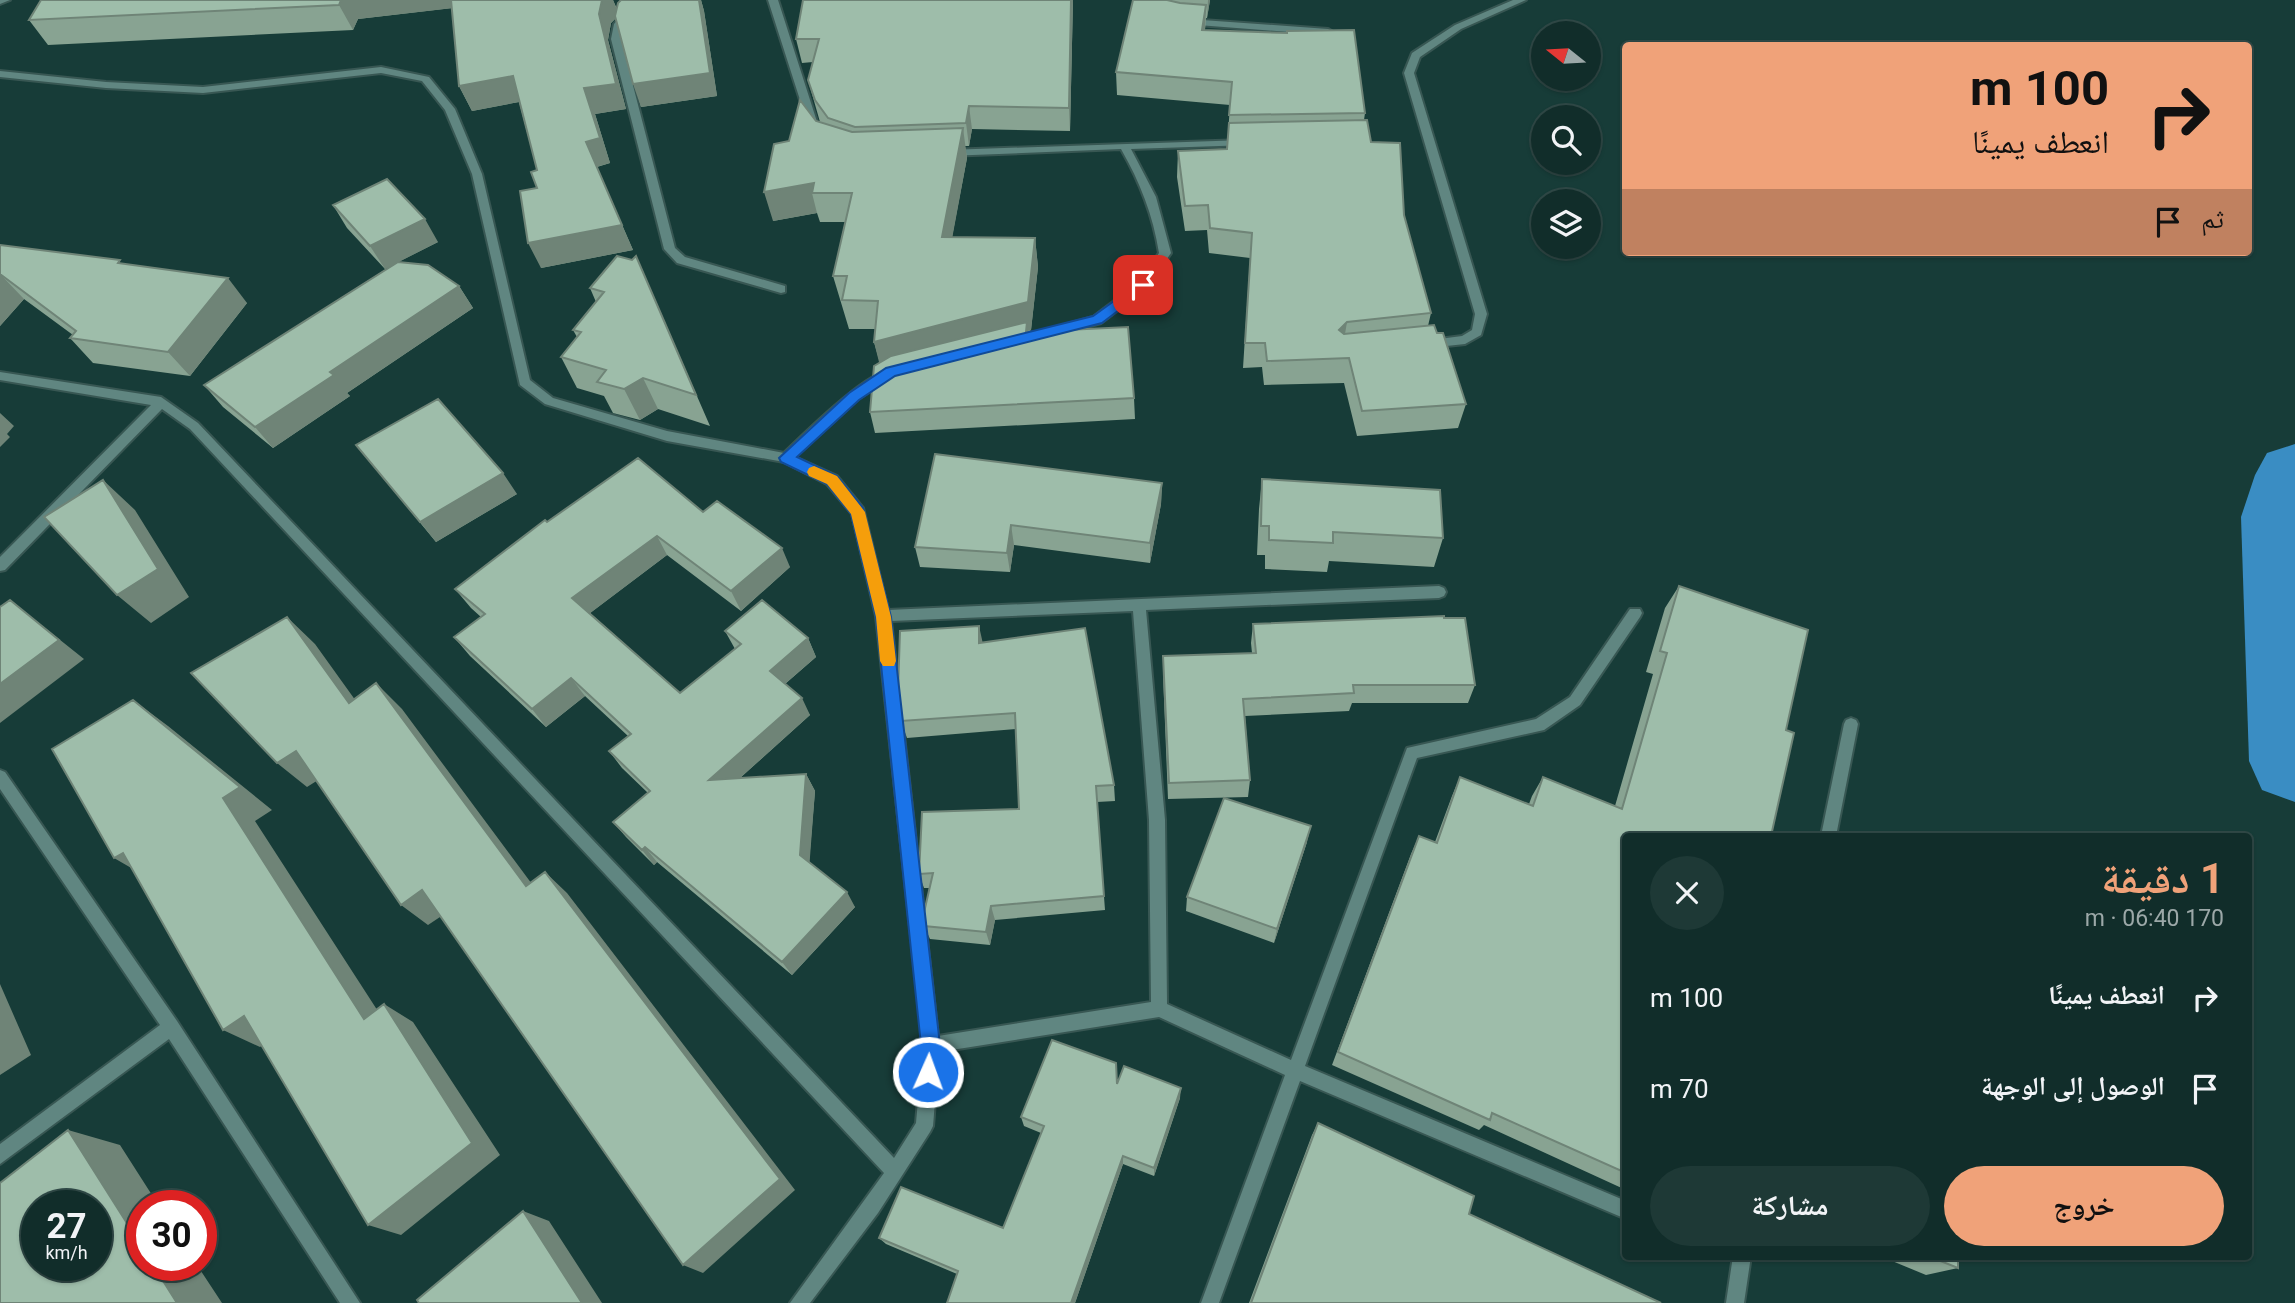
<!DOCTYPE html>
<html lang="ar">
<meta charset="utf-8">
<style>
:root{--surface:#112d2a;--page:#1e3936;--text:#f1f3f6;--muted:#9ca8a8;--line:#304947;--accent:#f0a279}
body{margin:0;font-family:Roboto,"Noto Naskh Arabic",sans-serif;background:var(--page);color:var(--text);direction:rtl;height:100vh;display:flex;flex-direction:column;font-size:26px;white-space:nowrap}
*{box-sizing:border-box;margin:0}
p{font-size:23px;color:var(--muted)}
.icon{flex:none;width:38px;height:38px;fill:none;stroke:currentColor;stroke-width:2;stroke-linecap:round;stroke-linejoin:round}
.map{position:relative;flex:1;overflow:hidden;direction:ltr}
.sheet{position:absolute;left:1622px;top:833px;width:630px;height:427px;display:flex;flex-direction:column;background:var(--surface);border-radius:7px;box-shadow:0 2px 5px #0004,0 0 0 2px var(--line);direction:rtl}
.sheet>*{flex:none}
.guide{position:absolute;left:1622px;top:42px;width:630px;height:214px;border-radius:7px;box-shadow:0 2px 5px #0004,0 0 0 2px var(--line);direction:rtl;background:#f0a279;color:#111;overflow:hidden}
.needle{width:46px;rotate:288deg}
.controls{position:absolute;left:1531px;top:21px;display:grid;gap:14px}
.controls a{display:grid;place-items:center;width:70px;height:70px;border-radius:50%;background:var(--surface);box-shadow:0 2px 5px #0004,0 0 0 2px var(--line);font-size:35px}
.speed{position:absolute;left:21px;top:1190px;display:flex;gap:14px;font-size:35px;font-weight:700;text-align:center}
.speed>*{display:grid;place-content:center;width:91px;height:91px;border-radius:50%;background:var(--surface);box-shadow:0 2px 5px #0004,0 0 0 2px var(--line);line-height:1}
.speed small{font-size:18px;font-weight:400}
.speed .limit{border:10px solid #d22;background:#fff;color:#111}
.pin{position:absolute;display:grid;place-items:center;width:60px;height:60px;color:#fff;margin:-30px;border-radius:14px;box-shadow:0 4px 10px #0006}
.me{position:absolute;width:77px;margin:-38px;rotate:2deg;stroke-linejoin:round;filter:drop-shadow(0 0 5px #0008)}
.turn{display:flex;align-items:center;gap:24px;height:147px;padding:0 28px;font-size:32px}
.turn .icon{width:91px;height:91px;stroke-width:2.5}
.turn b{display:block;font-size:49px;line-height:60px}
.then{display:flex;align-items:center;height:66px;padding:0 28px;background:#0003;gap:14px;font-size:26px}
.round{display:grid;place-items:center;flex:none;width:74px;height:74px;border-radius:37px;background:var(--page)}
.overview{display:flex;align-items:center;justify-content:space-between;height:119px;padding:0 28px}
h1{font-size:42px;font-weight:700;line-height:52px;color:var(--accent)}
.primary-button{display:flex;gap:14px;margin-top:auto;padding:14px 28px}
.primary-button a{flex:1;height:80px;border-radius:42px;background:var(--accent);color:#111;font-size:28px;font-weight:700;line-height:80px;text-align:center}
.primary-button a+a{background:var(--page);color:var(--text)}
ul{padding:0;list-style:none}
li{display:flex;align-items:center;gap:21px;height:91px;padding:0 28px}
li div{flex:1}
li b{display:block;font-size:26px}
li em{font-style:normal}
.map>svg:first-child{display:block}
.lines{fill:none;stroke-linecap:round;stroke-linejoin:round}
.river{fill:#3a8dc3;fill-rule:evenodd}
.street-casing{stroke:#385753;stroke-width:4}
.street{fill:#608681;fill-rule:evenodd}
.wall{fill:#88a392}
.shaded-wall{fill:#6f8477}
.building{fill:#9ebdaa;stroke:#6f8477;stroke-width:2;fill-rule:evenodd}
.route{fill:#1a73e8;stroke:#114b97;stroke-width:2}
.slow{fill:#f59e0b}
</style>
<div class="map">
<svg width="2295" height="1303" viewBox="0 0 2295 1303">
<rect width="100%" height="100%" fill="#173c38"/>
<g class="lines">
<!-- river -->
<path class="river" d="M 2295,444 L 2295,802 L 2262,790 L 2249,761 L 2241,517 L 2255,475 L 2267,453 Z"/>
<defs>
<path id="street" d="M 0,0 L 10,0 L 0,4 Z
M 635,0 L 645,0 L 624,25 L 621,39 L 675,248 L 685,257 L 785,286 L 785,292 L 781,293 L 677,263 L 664,249 L 611,39 L 614,24 Z
M 768,0 L 778,0 L 819,128 L 818,130 L 814,131 L 809,128 Z
M 1513,0 L 1526,0 L 1461,29 L 1420,57 L 1414,73 L 1487,314 L 1481,335 L 1465,344 L 1428,348 L 1424,347 L 1424,341 L 1462,336 L 1472,330 L 1475,314 L 1404,73 L 1412,53 L 1455,25 Z
M 1188,19 L 1328,29 L 1333,32 L 1328,35 L 1185,24 L 1183,22 Z
M 381,67 L 429,77 L 455,109 L 482,174 L 530,380 L 553,398 L 667,431 L 784,453 C 802,436 871,367 892,371 L 894,374 L 892,377 L 858,399 L 795,457 L 837,476 L 863,508 L 888,610 L 1439,586 L 1444,588 L 1446,592 L 1444,596 L 1439,598 L 1146,610 L 1165,820 L 1167,1004 L 1291,1060 L 1407,748 L 1536,719 L 1570,697 L 1630,609 L 1640,609 L 1642,613 L 1640,617 L 1580,705 L 1544,730 L 1417,758 L 1305,1066 L 1626,1201 L 1626,1219 L 1300,1081 L 1219,1303 L 1201,1303 L 1285,1075 L 1159,1017 L 939,1052 L 933,1126 L 930,1132 L 878,1213 L 810,1303 L 790,1303 L 884,1173 L 190,429 L 162,409 L 5,570 L 0,571 L 0,557 L 151,405 L 0,380 L 0,372 L 161,397 L 198,423 L 894,1158 L 916,1123 L 923,1045 L 876,616 L 852,514 L 827,484 L 784,462 L 667,441 L 545,404 L 520,385 L 472,174 L 445,110 L 422,81 L 381,73 L 203,93 L 106,88 L 0,77 L 0,71 L 106,82 L 203,87 ZM 1133,611 L 1149,820 L 1151,1002 L 938,1036 L 891,621 Z
M 1245,140 L 1249,141 L 1249,145 L 1131,149 L 1156,197 L 1171,253 L 1147,288 L 1101,323 L 1043,339 L 1039,338 L 1039,332 L 1093,317 L 1139,282 L 1159,253 C 1153,215 1140,182 1121,149 L 947,156 L 942,153 L 947,150 Z
M 1851,718 L 1856,720 L 1858,724 L 1836,836 L 1821,836 L 1844,724 L 1846,720 Z
M 0,770 L 5,772 L 177,1021 L 360,1303 L 340,1303 L 169,1039 L 0,1164 L 0,1144 L 160,1025 L 0,789 Z
M 1733,1256 L 1751,1256 L 1744,1303 L 1726,1303 Z"/>
</defs>
<!-- street casing -->
<use href="#street" class="street-casing"/>
<!-- street -->
<use href="#street" class="street"/>
</g>
<!-- wall -->
<path class="wall" d="M 41,0 L 613,0 L 617,9 L 621,0 L 701,0 L 704,11 L 717,96 L 641,107 L 616,18 L 611,23 L 608,40 L 626,109 L 595,114 L 610,163 L 597,167 L 633,250 L 541,268 L 537,170 L 519,102 L 472,111 L 459,86 L 452,8 L 358,19 L 353,30 L 48,45 L 29,20 Z
M 803,0 L 1073,0 L 1070,131 L 972,129 L 969,146 L 965,146 L 967,158 L 952,237 L 1035,238 L 1038,267 L 1031,330 L 1028,332 L 1134,398 L 1135,419 L 875,433 L 870,412 L 880,363 L 874,342 L 876,329 L 849,329 L 833,276 L 845,222 L 820,222 L 817,213 L 773,221 L 789,141 L 816,121 L 820,122 L 808,80 L 813,62 L 802,63 L 796,39 Z
M 1133,0 L 1210,0 L 1207,18 L 1206,18 L 1205,30 L 1365,113 L 1364,120 L 1371,142 L 1404,215 L 1431,313 L 1428,326 L 1437,333 L 1466,404 L 1458,428 L 1357,436 L 1344,383 L 1264,385 L 1262,367 L 1243,368 L 1250,258 L 1209,253 L 1207,230 L 1185,231 L 1177,177 L 1178,151 L 1227,149 L 1230,105 L 1117,95 L 1116,72 Z
M 333,205 L 438,242 L 398,262 L 459,286 L 473,308 L 347,393 L 350,396 L 273,448 L 223,407 L 204,385 L 394,264 L 385,269 L 347,228 Z
M 0,245 L 124,264 L 247,303 L 190,376 L 93,363 L 70,338 L 73,335 L 24,299 L 0,326 Z
M 636,256 L 710,426 L 658,409 L 640,420 L 613,413 L 604,396 L 577,388 L 561,357 L 577,337 L 573,330 L 596,302 L 590,288 L 632,260 Z
M 356,445 L 517,494 L 436,542 Z
M 1262,479 L 1443,538 L 1434,567 L 1329,561 L 1327,572 L 1265,569 L 1265,555 L 1257,555 L 1259,509 Z
M 1162,483 L 1161,504 L 1150,563 L 1014,545 L 1010,572 L 920,567 L 915,547 Z
M 703,512 L 790,567 L 741,611 L 667,555 L 590,613 L 680,693 L 735,649 L 725,631 L 808,638 L 816,657 L 785,684 L 810,715 L 740,778 L 806,774 L 815,791 L 809,862 L 855,907 L 792,975 L 657,862 L 654,865 L 626,837 L 613,822 L 648,793 L 622,768 L 609,751 L 628,736 L 585,696 L 546,727 L 470,656 L 454,637 L 481,617 L 471,608 L 455,589 L 547,522 Z
M 1679,586 L 1808,630 L 1626,836 L 1626,1190 L 1484,1125 L 1479,1130 L 1332,1065 L 1411,854 L 1419,836 L 1435,842 L 1452,796 L 1460,777 L 1529,804 L 1532,796 L 1543,777 L 1615,806 L 1653,674 L 1646,672 L 1665,608 Z
M 1444,618 L 1475,685 L 1468,703 L 1352,703 L 1349,711 L 1245,716 L 1250,780 L 1248,797 L 1168,799 L 1163,674 L 1163,656 L 1252,653 L 1251,643 L 1253,624 Z
M 982,643 L 1114,785 L 1115,801 L 1097,802 L 1105,910 L 995,920 L 990,945 L 930,939 L 924,926 L 929,888 L 924,888 L 919,874 L 1019,809 L 1016,729 L 907,738 L 901,721 Z
M 1307,842 L 1274,943 L 1186,911 L 1187,897 Z
M 1118,1084 L 1180,1098 L 1154,1176 L 1123,1164 L 1075,1303 L 947,1303 L 957,1274 L 886,1244 L 879,1238 L 1003,1228 L 1041,1133 L 1024,1126 L 1021,1117 Z
M 1318,1123 L 1469,1214 L 1661,1303 L 1249,1303 L 1312,1135 Z
M 1880,1256 L 1928,1256 L 1958,1268 L 1926,1275 Z"/>
<!-- shaded-wall -->
<path class="shaded-wall" d="M 341,0 L 459,0 L 462,7 L 358,19 L 353,30 L 339,5 Z
M 602,0 L 613,0 L 619,15 L 611,23 L 608,40 L 626,109 L 595,114 L 610,163 L 596,167 L 586,142 L 584,88 Z
M 699,0 L 701,0 L 704,11 L 717,96 L 641,107 L 633,84 Z
M 1071,0 L 1073,0 L 1070,131 L 1069,108 Z
M 1208,0 L 1210,0 L 1207,18 Z
M 1206,5 L 1205,28 L 1201,53 L 1202,30 Z
M 513,76 L 524,101 L 472,111 L 459,86 Z
M 969,106 L 972,129 L 969,146 L 966,123 Z
M 963,128 L 967,158 L 947,266 L 942,237 Z
M 814,183 L 812,193 L 817,213 L 773,221 L 764,192 Z
M 425,219 L 438,242 L 385,269 L 370,246 Z
M 622,225 L 633,250 L 541,268 L 528,243 Z
M 1035,238 L 1038,267 L 1031,330 L 1028,331 L 1029,344 L 881,370 L 874,342 Z
M 0,274 L 24,299 L 0,326 Z
M 228,278 L 247,303 L 190,376 L 168,352 Z
M 459,286 L 473,308 L 347,393 L 350,396 L 273,448 L 255,427 L 330,372 Z
M 1347,322 L 1343,346 L 1339,330 Z
M 643,378 L 658,409 L 640,420 L 624,389 Z
M 0,413 L 14,426 L 7,434 L 10,437 L 0,447 Z
M 503,473 L 517,494 L 436,542 L 420,522 Z
M 103,480 L 135,510 L 189,597 L 151,623 L 117,595 Z
M 1162,483 L 1161,504 L 1150,563 L 1150,543 Z
M 1011,525 L 1014,545 L 1010,572 L 1007,553 Z
M 657,536 L 667,555 L 585,617 L 572,598 Z
M 782,548 L 790,567 L 741,611 L 731,591 Z
M 10,600 L 84,659 L 0,723 L 0,684 Z
M 287,617 L 315,644 L 376,729 L 349,703 Z
M 979,626 L 983,644 L 979,643 Z
M 808,638 L 816,657 L 779,689 L 770,671 Z
M 571,678 L 585,696 L 546,727 L 532,709 Z
M 376,683 L 402,709 L 549,907 L 526,886 Z
M 802,698 L 810,715 L 720,796 L 709,780 Z
M 133,700 L 168,726 L 272,810 L 255,821 L 394,1036 L 364,1019 Z
M 296,751 L 326,775 L 307,787 L 277,763 Z
M 806,774 L 815,791 L 809,870 L 800,855 Z
M 1311,826 L 1307,842 L 1274,943 L 1277,929 Z
M 645,847 L 657,862 L 654,865 L 642,850 Z
M 123,853 L 152,880 L 114,858 Z
M 545,872 L 567,893 L 795,1190 L 703,1273 L 683,1265 Z
M 422,890 L 449,911 L 428,925 L 401,905 Z
M 847,892 L 855,907 L 792,975 L 782,962 Z
M 991,906 L 995,920 L 990,945 L 986,932 Z
M 0,984 L 31,1055 L 0,1075 Z
M 384,1004 L 413,1022 L 500,1155 L 401,1235 L 368,1225 Z
M 244,1016 L 280,1033 L 260,1047 L 223,1030 Z
M 1181,1088 L 1180,1098 L 1154,1176 L 1154,1168 Z
M 68,1130 L 120,1145 L 159,1206 L 142,1206 L 142,1247 Z
M 1123,1156 L 1123,1164 L 1075,1303 L 1071,1303 Z
M 523,1211 L 549,1221 L 602,1303 L 582,1303 Z
M 153,1265 L 197,1265 L 222,1303 L 177,1303 Z"/>
<!-- building -->
<path class="building" d="M 41,0 L 341,0 L 339,5 L 29,20 Z
M 451,0 L 602,0 L 599,14 L 616,84 L 584,88 L 600,138 L 586,142 L 622,225 L 528,243 L 520,191 L 537,188 L 531,172 L 537,170 L 513,76 L 459,86 Z
M 621,0 L 699,0 L 710,73 L 633,84 L 615,16 L 618,3 Z
M 803,0 L 1071,0 L 1069,108 L 969,106 L 966,123 L 855,127 L 828,118 L 815,100 L 808,80 L 819,39 L 796,39 Z
M 1133,0 L 1167,0 L 1180,3 L 1206,5 L 1202,30 L 1287,33 L 1287,31 L 1354,30 L 1365,113 L 1229,115 L 1232,82 L 1116,72 Z
M 800,100 L 816,121 L 852,132 L 963,128 L 942,237 L 1035,238 L 1028,302 L 874,342 L 878,301 L 842,300 L 847,276 L 833,276 L 852,193 L 812,193 L 814,183 L 764,192 L 774,144 L 789,141 Z
M 1367,120 L 1371,142 L 1400,143 L 1404,215 L 1431,313 L 1347,322 L 1339,330 L 1344,334 L 1434,325 L 1437,333 L 1443,333 L 1466,404 L 1362,411 L 1349,358 L 1267,361 L 1265,343 L 1245,343 L 1252,233 L 1210,228 L 1208,205 L 1185,206 L 1178,151 L 1227,149 L 1229,123 Z
M 387,179 L 425,219 L 370,246 L 333,205 Z
M 0,245 L 120,260 L 118,263 L 228,278 L 168,352 L 70,338 L 76,331 L 0,274 Z
M 617,256 L 632,260 L 636,256 L 696,395 L 643,378 L 624,389 L 597,382 L 606,370 L 561,357 L 581,332 L 573,330 L 604,292 L 590,288 Z
M 398,262 L 428,265 L 459,286 L 330,372 L 334,375 L 255,427 L 204,385 Z
M 1027,322 L 1026,332 L 1128,327 L 1134,398 L 870,412 L 874,366 L 891,356 Z
M 438,399 L 503,473 L 420,522 L 356,445 Z
M 935,454 L 1162,483 L 1150,543 L 1011,525 L 1007,553 L 915,547 Z
M 638,458 L 703,512 L 717,501 L 782,548 L 731,591 L 657,536 L 572,598 L 680,693 L 741,644 L 725,631 L 762,600 L 808,638 L 770,671 L 802,698 L 709,780 L 806,774 L 800,855 L 847,892 L 782,962 L 645,847 L 642,850 L 613,822 L 650,791 L 609,751 L 631,734 L 571,678 L 532,709 L 454,637 L 485,614 L 455,589 L 545,520 L 547,522 Z
M 1262,479 L 1440,490 L 1443,538 L 1333,532 L 1333,543 L 1269,540 L 1269,526 L 1261,526 Z
M 103,480 L 158,569 L 117,595 L 44,517 Z
M 1679,586 L 1808,630 L 1786,730 L 1794,733 L 1771,836 L 1626,836 L 1626,1173 L 1492,1113 L 1490,1120 L 1338,1052 L 1419,836 L 1437,843 L 1460,777 L 1533,806 L 1543,777 L 1622,809 L 1667,653 L 1660,651 Z
M 10,600 L 59,640 L 0,684 L 0,607 Z
M 1444,616 L 1444,618 L 1465,618 L 1475,685 L 1353,685 L 1354,693 L 1243,699 L 1250,780 L 1169,783 L 1163,656 L 1256,653 L 1253,624 Z
M 287,617 L 349,703 L 376,683 L 526,886 L 545,872 L 780,1179 L 683,1265 L 422,890 L 401,905 L 296,751 L 277,763 L 191,673 Z
M 979,626 L 979,643 L 1085,628 L 1114,785 L 1096,786 L 1104,896 L 991,906 L 986,932 L 924,926 L 923,917 L 933,873 L 919,874 L 922,812 L 1019,809 L 1015,713 L 901,721 L 898,691 L 900,631 Z
M 133,700 L 240,787 L 223,798 L 364,1019 L 384,1004 L 472,1143 L 368,1225 L 244,1016 L 223,1030 L 123,853 L 114,858 L 52,749 Z
M 1224,798 L 1311,826 L 1277,929 L 1187,897 Z
M 1052,1040 L 1116,1063 L 1117,1084 L 1124,1066 L 1181,1088 L 1154,1168 L 1123,1156 L 1071,1303 L 947,1303 L 958,1271 L 879,1238 L 901,1187 L 1003,1228 L 1044,1126 L 1021,1117 Z
M 1318,1123 L 1474,1196 L 1469,1214 L 1661,1303 L 1251,1303 Z
M 68,1130 L 142,1247 L 142,1265 L 153,1265 L 177,1303 L 0,1303 L 0,1183 ZM 37,1206 L 96,1206 L 96,1265 L 37,1265 Z
M 523,1211 L 582,1303 L 419,1303 L 417,1300 Z
M 1928,1256 L 1958,1256 L 1958,1268 Z"/>
<!-- route -->
<path class="route" d="M 1143,280 L 1148,281 L 1148,288 L 1102,323 L 895,376 L 859,400 L 797,457 L 837,476 L 863,508 L 891,617 L 940,1045 L 935,1079 L 928,1082 L 922,1079 L 919,1072 L 921,1045 L 876,617 L 851,514 L 827,484 L 781,462 L 779,458 L 849,393 L 886,368 L 1093,316 Z"/>
<!-- slow -->
<path class="slow" d="M 814,466 L 837,476 L 865,512 L 891,617 L 896,661 L 894,666 L 883,666 L 880,661 L 876,617 L 851,514 L 827,484 L 809,476 L 807,472 L 809,468 Z"/>
</svg>
<div class="controls">
<a><svg class="needle" viewBox="-14 -14 28 28"><path d="M0-13l5 13h-10z" fill="#e53935"/><path d="M0 13l5-13h-10z" fill="#9ca8a8"/></svg></a>
<a><svg class="icon" aria-label="search" viewBox="0 0 24 24"><circle cx="10" cy="10" r="6"/><path d="M15 15l6 6"/></svg></a>
<a><svg class="icon" aria-label="layers" viewBox="0 0 24 24"><path d="M12 4l9 5-9 5-9-5zM3 14l9 5 9-5"/></svg></a>
</div>
<div class="speed"><div>27<small>km/h</small></div><div class="limit">30</div></div>
<div class="pin" style="left:1143px;top:285px;background:#d93025"><svg class="icon" aria-label="arrive" viewBox="0 0 24 24"><path d="M6 21V4h12l-3 4 3 4H6"/></svg></div>
<svg class="me" style="left:928px;top:1072px" viewBox="-20 -20 40 40"><circle r="17" fill="#1a73e8" stroke="#fff" stroke-width="3"/><path d="M0-11L8 9 0 5-8 9z" fill="#fff"/></svg>
<div class="guide">
<div class="turn"><svg class="icon" aria-label="right" viewBox="0 0 24 24"><path d="M7 20v-9h11M14 6l5 5-5 5"/></svg><div><b>100 m</b>انعطف يمينًا</div></div>
<div class="then">ثم<svg class="icon" aria-label="arrive" viewBox="0 0 24 24"><path d="M6 21V4h12l-3 4 3 4H6"/></svg></div>
</div>
<section class="sheet">
<div class="overview"><div><h1>1 دقيقة</h1><p>170 m · 06:40</p></div><a class="round"><svg class="icon" aria-label="close" viewBox="0 0 24 24"><path d="M6 6l12 12M18 6L6 18"/></svg></a></div>
<ul>
<li><svg class="icon" aria-label="right" viewBox="0 0 24 24"><path d="M7 20v-9h11M14 6l5 5-5 5"/></svg><div><b>انعطف يمينًا</b></div><em>100 m</em></li>
<li><svg class="icon" aria-label="arrive" viewBox="0 0 24 24"><path d="M6 21V4h12l-3 4 3 4H6"/></svg><div><b>الوصول إلى الوجهة</b></div><em>70 m</em></li>
</ul>
<div class="primary-button"><a>خروج</a><a>مشاركة</a></div>
</section>
</div>
